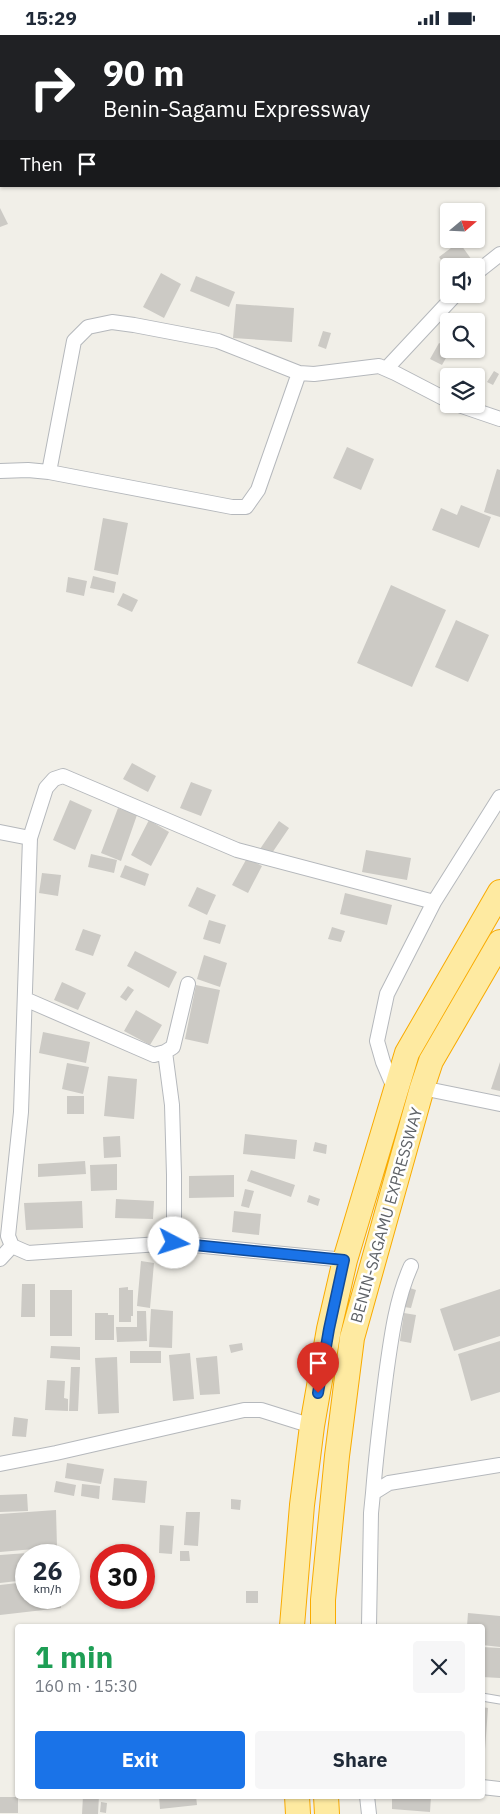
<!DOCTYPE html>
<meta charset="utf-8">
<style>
:root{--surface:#fff;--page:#f6f6f7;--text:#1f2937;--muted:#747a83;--accent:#1a73e8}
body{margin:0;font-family:"IBM Plex Sans",sans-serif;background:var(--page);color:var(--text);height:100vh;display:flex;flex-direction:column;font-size:19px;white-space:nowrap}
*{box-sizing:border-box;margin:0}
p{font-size:16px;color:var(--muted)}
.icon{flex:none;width:28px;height:28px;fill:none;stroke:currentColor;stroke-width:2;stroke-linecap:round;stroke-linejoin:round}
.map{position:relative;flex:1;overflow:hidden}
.details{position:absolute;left:15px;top:1589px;width:470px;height:175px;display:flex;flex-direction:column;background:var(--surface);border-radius:5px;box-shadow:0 1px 4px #0004}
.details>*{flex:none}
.hud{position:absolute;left:0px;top:0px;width:500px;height:152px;box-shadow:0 1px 4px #0004;background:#202124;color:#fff;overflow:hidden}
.needle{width:32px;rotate:71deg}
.controls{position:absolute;left:440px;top:168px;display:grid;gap:10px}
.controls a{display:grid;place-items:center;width:45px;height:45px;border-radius:5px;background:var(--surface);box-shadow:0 1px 4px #0004;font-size:25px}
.speed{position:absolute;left:15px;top:1509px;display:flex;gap:10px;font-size:25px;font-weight:700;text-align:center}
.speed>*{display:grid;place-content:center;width:65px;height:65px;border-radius:50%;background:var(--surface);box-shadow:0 1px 4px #0004;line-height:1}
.speed small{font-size:12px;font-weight:400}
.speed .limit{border:8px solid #d22;background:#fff;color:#111}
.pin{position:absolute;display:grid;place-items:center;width:42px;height:42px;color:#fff;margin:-51px -21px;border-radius:50% 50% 50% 0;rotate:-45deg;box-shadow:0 0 5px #0007}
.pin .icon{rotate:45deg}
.me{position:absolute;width:55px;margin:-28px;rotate:95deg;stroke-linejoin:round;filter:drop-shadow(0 0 4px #0008)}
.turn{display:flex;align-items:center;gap:18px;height:105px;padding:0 20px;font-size:22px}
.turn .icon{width:65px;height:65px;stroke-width:2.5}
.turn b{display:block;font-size:35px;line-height:42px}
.then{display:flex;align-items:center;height:48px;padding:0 20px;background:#0003;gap:10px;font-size:19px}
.round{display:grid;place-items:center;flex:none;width:52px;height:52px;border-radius:5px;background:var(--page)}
.headline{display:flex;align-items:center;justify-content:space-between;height:85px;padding:0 20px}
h1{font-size:30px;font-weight:800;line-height:38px;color:#1e9e55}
.button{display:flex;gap:10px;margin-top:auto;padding:10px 20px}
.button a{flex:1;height:58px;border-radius:5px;background:var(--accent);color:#fff;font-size:20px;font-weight:800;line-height:58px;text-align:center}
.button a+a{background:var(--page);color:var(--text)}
.status{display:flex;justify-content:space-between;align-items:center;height:35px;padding:0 25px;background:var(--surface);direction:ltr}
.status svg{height:14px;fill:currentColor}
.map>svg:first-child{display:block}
.building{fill:#cccac5}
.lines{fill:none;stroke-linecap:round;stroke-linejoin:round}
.service-casing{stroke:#b5b8bc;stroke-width:9}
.minor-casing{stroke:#b5b8bc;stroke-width:16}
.trunk-casing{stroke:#f9ab00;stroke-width:26}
.service{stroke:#fff;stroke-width:7}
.minor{stroke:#fff;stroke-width:14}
.trunk{stroke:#feeaa1;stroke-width:24}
.route-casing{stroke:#114b97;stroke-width:12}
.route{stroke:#1a73e8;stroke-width:9}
.labels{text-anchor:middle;stroke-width:5;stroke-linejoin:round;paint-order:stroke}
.street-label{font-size:16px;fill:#5f6368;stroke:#fff}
</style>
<div class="status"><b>15:29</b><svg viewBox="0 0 49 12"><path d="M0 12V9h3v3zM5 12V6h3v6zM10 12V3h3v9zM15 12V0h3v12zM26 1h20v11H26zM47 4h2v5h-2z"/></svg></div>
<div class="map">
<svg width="500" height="1779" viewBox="0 0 500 1779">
<rect width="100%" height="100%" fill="#f1efe8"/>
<!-- building -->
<path class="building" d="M 0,173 L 8,189 L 0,192 Z
M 459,207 L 474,228 L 470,231 L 449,231 L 449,236 L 439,222 Z
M 161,238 L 181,249 L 164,283 L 143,272 Z
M 196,241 L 235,257 L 229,272 L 190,256 Z
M 236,269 L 294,273 L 292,307 L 233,303 Z
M 323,296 L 331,298 L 326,314 L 318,311 Z
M 439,308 L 451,314 L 442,330 L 430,324 Z
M 494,336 L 499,339 L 493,350 L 487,347 Z
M 347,412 L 374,424 L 361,455 L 333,443 Z
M 497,434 L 500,435 L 500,482 L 484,477 Z
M 461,470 L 491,482 L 479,513 L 432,495 L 441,473 L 457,480 Z
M 103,483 L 128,488 L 118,540 L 94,535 Z
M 93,541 L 116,547 L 114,558 L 90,553 Z
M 68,542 L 87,546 L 84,561 L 66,557 Z
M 391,550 L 446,575 L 412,652 L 357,628 Z
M 123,558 L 138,565 L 132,577 L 117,570 Z
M 456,585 L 489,600 L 468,647 L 435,632 Z
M 132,728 L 156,741 L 148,757 L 123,744 Z
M 191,747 L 212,755 L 201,781 L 180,773 Z
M 70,765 L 92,775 L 75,815 L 53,805 Z
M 118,773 L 137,780 L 121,826 L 101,818 Z
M 149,785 L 169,797 L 151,831 L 131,820 Z
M 279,786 L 289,793 L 270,821 L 260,814 Z
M 366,815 L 411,823 L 407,845 L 362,837 Z
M 91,819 L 117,825 L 114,838 L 88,832 Z
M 247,823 L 262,831 L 248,858 L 232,850 Z
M 125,830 L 149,839 L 145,851 L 120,842 Z
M 42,838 L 61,840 L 58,861 L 39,858 Z
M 197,852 L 216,860 L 207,880 L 188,871 Z
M 345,858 L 392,870 L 387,890 L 340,879 Z
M 209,885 L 226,890 L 220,909 L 203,904 Z
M 332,892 L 345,896 L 341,907 L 328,904 Z
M 83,894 L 101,900 L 93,921 L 75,915 Z
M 135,916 L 177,937 L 169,953 L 127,931 Z
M 204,920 L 227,928 L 220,952 L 197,944 Z
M 62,947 L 86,958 L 78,975 L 54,965 Z
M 196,950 L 220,955 L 208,1009 L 185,1004 Z
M 128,951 L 134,955 L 126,966 L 120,962 Z
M 136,975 L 162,990 L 150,1010 L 124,996 Z
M 43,997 L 90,1007 L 86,1028 L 39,1018 Z
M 500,1027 L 500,1056 L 491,1054 Z
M 67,1028 L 89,1032 L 83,1059 L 62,1054 Z
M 108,1041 L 137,1044 L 134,1084 L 104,1081 Z
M 67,1061 L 84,1061 L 84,1079 L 67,1079 Z
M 245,1099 L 297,1105 L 295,1124 L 243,1119 Z
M 120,1101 L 121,1122 L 104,1123 L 103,1102 Z
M 315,1107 L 327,1110 L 326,1119 L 313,1116 Z
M 85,1126 L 86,1139 L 38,1142 L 38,1129 Z
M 117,1129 L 117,1155 L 91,1156 L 90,1130 Z
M 251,1135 L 295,1150 L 291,1162 L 247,1146 Z
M 234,1140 L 234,1162 L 189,1163 L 189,1141 Z
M 245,1154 L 254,1156 L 249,1173 L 241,1171 Z
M 309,1160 L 320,1164 L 318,1171 L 307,1167 Z
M 116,1164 L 154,1166 L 153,1184 L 115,1183 Z
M 82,1166 L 83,1193 L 26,1195 L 24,1168 Z
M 234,1176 L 261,1179 L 259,1200 L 232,1197 Z
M 141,1226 L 154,1228 L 150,1273 L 137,1271 Z
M 22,1249 L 35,1249 L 35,1282 L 21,1282 Z
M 128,1252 L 128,1255 L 133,1255 L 133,1281 L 131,1281 L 131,1287 L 119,1287 L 119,1253 Z
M 410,1253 L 416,1255 L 411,1273 L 404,1272 Z
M 500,1254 L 500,1301 L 454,1316 L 440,1274 Z
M 50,1255 L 72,1255 L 72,1301 L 50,1301 Z
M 151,1274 L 173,1276 L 172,1313 L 149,1312 Z
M 137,1276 L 146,1276 L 147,1306 L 117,1307 L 116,1292 L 137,1292 Z
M 95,1278 L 108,1278 L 108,1280 L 114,1280 L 114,1305 L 95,1305 Z
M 404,1278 L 416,1280 L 411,1308 L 400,1306 Z
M 500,1306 L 500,1357 L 471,1366 L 458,1319 Z
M 242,1308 L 243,1315 L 231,1318 L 229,1310 Z
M 51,1311 L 80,1312 L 80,1325 L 50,1323 Z
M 130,1316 L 161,1316 L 161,1328 L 130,1328 Z
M 190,1318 L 194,1364 L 173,1366 L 169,1320 Z
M 217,1321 L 220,1359 L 200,1360 L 196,1323 Z
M 117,1322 L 119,1378 L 98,1379 L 95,1323 Z
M 71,1332 L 80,1332 L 78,1376 L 69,1376 Z
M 47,1345 L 65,1346 L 64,1363 L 68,1364 L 68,1376 L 45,1375 Z
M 14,1382 L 28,1384 L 26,1402 L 12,1401 Z
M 67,1428 L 104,1434 L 101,1449 L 65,1443 Z
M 114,1443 L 147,1446 L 145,1468 L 112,1465 Z
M 56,1446 L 76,1450 L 74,1461 L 54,1457 Z
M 82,1449 L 100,1451 L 99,1464 L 81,1461 Z
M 27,1459 L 28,1476 L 0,1477 L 0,1460 Z
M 231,1464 L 241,1465 L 240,1475 L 231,1474 Z
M 56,1475 L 57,1512 L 0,1517 L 0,1479 Z
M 186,1477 L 200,1477 L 198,1511 L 184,1510 Z
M 160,1490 L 174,1491 L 172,1519 L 159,1518 Z
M 55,1516 L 56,1520 L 26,1520 L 26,1545 L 0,1548 L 0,1520 Z
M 180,1516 L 189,1516 L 190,1526 L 180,1526 Z
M 26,1547 L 26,1562 L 60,1562 L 61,1573 L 0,1580 L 0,1550 Z
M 246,1556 L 258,1556 L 258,1568 L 246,1568 Z
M 468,1578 L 500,1581 L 500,1612 L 482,1610 L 482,1591 L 467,1591 Z
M 482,1612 L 500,1613 L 500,1643 L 482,1642 Z
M 482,1672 L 488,1673 L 484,1729 L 482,1729 Z
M 83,1761 L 99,1761 L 98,1779 L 82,1779 Z
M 159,1761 L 196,1761 L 197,1770 L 160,1774 Z
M 392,1761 L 431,1761 L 430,1777 L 392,1774 Z
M 0,1762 L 18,1762 L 18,1778 L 0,1778 Z
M 101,1767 L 107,1768 L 106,1778 L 100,1777 Z"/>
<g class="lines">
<defs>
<path id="service" d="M 482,1662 L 500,1665"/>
<path id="minor" d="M 476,238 L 500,219
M 386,334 L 456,259
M 456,369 L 500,384
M 0,436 L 28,435 L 49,437 L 232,472 L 246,472 L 258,455 L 299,338
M 49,437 L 74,306 L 88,292 L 112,287 L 134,290 L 218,306 L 299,338 L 314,339 L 379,331 L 395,338 L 449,366
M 0,797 L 30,803
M 25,964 L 154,1020 L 165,1017 L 173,1012 L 188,949
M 165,1017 L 172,1070 L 174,1140 L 174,1208
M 422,1053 L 500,1069
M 395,1055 L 383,1027 L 377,1006 L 387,959 L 434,867 L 500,762
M 0,1224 L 12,1211
M 345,1225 L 174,1208 L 28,1218 L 12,1211 L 8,1201 L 21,1077 L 30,803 L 46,753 L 54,744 L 63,741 L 237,815 L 434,867
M 0,1429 L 56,1418 L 244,1375 L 261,1375 L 312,1391
M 373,1458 C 376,1419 381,1379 386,1340 C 391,1304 396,1264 411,1231
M 369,1591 L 371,1478 L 373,1458 L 389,1448 L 500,1430
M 482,1752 L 500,1754
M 367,1761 L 369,1779"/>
<path id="trunk" d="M 292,1591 L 302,1470 L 312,1391 L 329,1294 L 345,1225 L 407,1018 L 500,857
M 323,1591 L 323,1565 L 337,1421 L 352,1303 L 422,1053 L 431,1026 L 500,907
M 297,1761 L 298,1779
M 326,1761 L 327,1779"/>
</defs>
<!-- service casing -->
<use href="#service" class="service-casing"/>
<!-- minor casing -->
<use href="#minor" class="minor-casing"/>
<!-- trunk casing -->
<use href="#trunk" class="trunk-casing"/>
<!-- service -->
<use href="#service" class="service"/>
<!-- minor -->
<use href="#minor" class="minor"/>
<!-- trunk -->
<use href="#trunk" class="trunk"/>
</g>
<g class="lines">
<defs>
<path id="route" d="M 174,1208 L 344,1225 L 329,1294 L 318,1358"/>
</defs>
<!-- route casing -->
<use href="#route" class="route-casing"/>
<!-- route -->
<use href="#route" class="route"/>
</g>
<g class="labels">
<!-- street labels -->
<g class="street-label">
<text transform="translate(386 1180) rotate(-74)" y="6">BENIN-SAGAMU EXPRESSWAY</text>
</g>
</g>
</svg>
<div class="controls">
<a><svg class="needle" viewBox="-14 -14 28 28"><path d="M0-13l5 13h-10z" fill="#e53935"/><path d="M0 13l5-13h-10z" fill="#747a83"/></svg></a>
<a><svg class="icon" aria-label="sound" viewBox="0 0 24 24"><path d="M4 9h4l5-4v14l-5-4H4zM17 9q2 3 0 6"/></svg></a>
<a><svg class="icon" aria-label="search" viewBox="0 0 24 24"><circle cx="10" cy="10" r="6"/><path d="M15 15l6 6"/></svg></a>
<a><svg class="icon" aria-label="layers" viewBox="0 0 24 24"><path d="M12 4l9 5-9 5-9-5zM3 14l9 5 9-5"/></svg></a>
</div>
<div class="speed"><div>26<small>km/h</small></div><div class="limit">30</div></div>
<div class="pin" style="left:318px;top:1358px;background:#d93025"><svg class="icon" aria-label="arrive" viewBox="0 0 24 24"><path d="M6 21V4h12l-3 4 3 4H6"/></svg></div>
<svg class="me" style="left:174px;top:1208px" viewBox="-20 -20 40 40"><circle r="19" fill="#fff"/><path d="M0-13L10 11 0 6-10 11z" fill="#1a73e8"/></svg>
<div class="hud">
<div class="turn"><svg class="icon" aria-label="right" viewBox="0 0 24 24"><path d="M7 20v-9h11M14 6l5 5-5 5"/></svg><div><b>90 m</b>Benin-Sagamu Expressway</div></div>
<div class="then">Then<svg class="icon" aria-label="arrive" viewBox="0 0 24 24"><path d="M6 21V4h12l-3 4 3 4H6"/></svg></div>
</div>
<section class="details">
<div class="headline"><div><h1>1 min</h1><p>160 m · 15:30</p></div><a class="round"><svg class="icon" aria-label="close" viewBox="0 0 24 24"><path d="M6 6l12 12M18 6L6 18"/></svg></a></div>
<div class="button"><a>Exit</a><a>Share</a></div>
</section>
</div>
